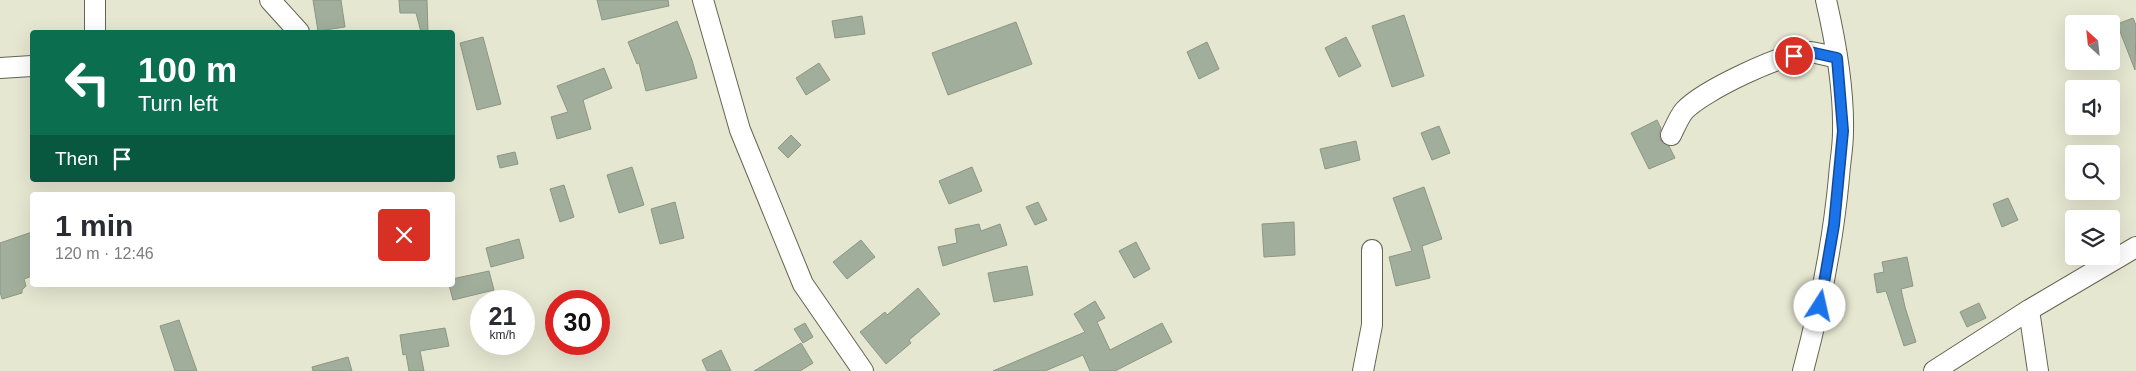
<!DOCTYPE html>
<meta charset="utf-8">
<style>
:root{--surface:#fff;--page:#f2f2f3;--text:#2b2b33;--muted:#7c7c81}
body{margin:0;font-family:Arial,sans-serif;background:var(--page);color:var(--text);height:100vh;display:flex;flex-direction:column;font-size:19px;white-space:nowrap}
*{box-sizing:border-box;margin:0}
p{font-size:16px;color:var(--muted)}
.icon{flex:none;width:28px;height:28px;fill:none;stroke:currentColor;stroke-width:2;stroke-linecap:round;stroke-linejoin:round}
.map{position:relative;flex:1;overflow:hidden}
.panel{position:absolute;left:30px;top:192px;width:425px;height:95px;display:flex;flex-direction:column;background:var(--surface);border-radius:5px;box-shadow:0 5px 20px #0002}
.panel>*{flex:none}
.banner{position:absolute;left:30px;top:30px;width:425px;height:152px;border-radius:5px;box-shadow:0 5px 20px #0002;background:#0b6e4f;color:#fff;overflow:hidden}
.needle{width:32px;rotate:333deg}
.controls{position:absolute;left:2065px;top:15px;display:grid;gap:10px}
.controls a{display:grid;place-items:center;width:55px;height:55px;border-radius:5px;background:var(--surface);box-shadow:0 5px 20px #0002;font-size:25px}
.speed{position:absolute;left:470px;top:290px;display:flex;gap:10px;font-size:25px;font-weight:700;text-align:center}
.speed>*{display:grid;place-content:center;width:65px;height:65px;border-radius:50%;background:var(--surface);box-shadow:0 5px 20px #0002;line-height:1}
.speed small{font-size:12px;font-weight:400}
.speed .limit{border:8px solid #d22;background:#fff;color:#111}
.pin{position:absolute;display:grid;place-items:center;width:42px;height:42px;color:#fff;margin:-21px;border:2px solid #fff;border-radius:50%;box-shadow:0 1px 5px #0007}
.me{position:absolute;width:55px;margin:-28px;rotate:10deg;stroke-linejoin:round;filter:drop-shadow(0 0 4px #0008)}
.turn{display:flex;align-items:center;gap:18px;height:105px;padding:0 25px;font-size:22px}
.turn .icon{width:65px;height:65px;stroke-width:2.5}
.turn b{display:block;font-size:35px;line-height:42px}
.then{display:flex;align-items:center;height:48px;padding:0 25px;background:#0003;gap:10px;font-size:19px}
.round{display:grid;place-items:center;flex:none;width:52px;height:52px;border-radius:5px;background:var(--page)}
.headline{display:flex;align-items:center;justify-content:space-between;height:85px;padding:0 25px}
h1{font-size:30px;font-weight:600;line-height:38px}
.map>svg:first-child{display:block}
.building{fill:#a2ae9c;stroke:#8b9785}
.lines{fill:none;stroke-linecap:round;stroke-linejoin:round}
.minor-casing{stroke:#646451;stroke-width:22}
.minor{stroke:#fff;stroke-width:20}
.route-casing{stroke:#114b97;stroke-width:12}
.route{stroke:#1a73e8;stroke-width:9}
</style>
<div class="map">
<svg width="2136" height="371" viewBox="0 0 2136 371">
<rect width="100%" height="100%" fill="#e6e7d1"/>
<!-- building -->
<path class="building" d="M 313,0 L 341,0 L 345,27 L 318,31 Z
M 399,0 L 427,0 L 428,32 L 421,32 L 416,13 L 400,13 Z
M 597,0 L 668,0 L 669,6 L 602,20 Z
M 1404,15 L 1424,76 L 1392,87 L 1372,26 Z
M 862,16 L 865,34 L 835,38 L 832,21 Z
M 2133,18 L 2136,25 L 2135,70 L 2117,24 Z
M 677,21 L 692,60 L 697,78 L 646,91 L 639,63 L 637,64 L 628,42 Z
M 1016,22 L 1032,64 L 948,95 L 932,53 Z
M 483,37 L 501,104 L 477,110 L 460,43 Z
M 1346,37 L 1361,66 L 1339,77 L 1325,48 Z
M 1207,42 L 1219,69 L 1199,79 L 1187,52 Z
M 819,63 L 830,80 L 806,95 L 796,78 Z
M 604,68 L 612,88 L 583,100 L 591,129 L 557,139 L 551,117 L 568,112 L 557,86 Z
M 1657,120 L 1661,128 L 1659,135 L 1661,141 L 1669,146 L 1675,158 L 1649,169 L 1631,133 Z
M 1439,126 L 1450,153 L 1432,160 L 1421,133 Z
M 791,135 L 801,145 L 788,158 L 778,148 Z
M 1356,141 L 1360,160 L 1325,169 L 1320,149 Z
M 515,152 L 518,164 L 500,168 L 497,156 Z
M 632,167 L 644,205 L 619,213 L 607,175 Z
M 972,167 L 982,191 L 949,204 L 939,181 Z
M 564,185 L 574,217 L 560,222 L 550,189 Z
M 1424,187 L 1442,239 L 1422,246 L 1430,278 L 1396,286 L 1389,257 L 1412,251 L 1393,198 Z
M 2008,198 L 2018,220 L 2002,227 L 1993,204 Z
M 675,202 L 684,238 L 660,244 L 651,209 Z
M 1038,202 L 1047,220 L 1035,225 L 1026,207 Z
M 1294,222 L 1295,255 L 1264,257 L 1262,224 Z
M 979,224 L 981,231 L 1000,224 L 1007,245 L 943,266 L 938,247 L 957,243 L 955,229 Z
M 32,232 L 32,276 L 24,279 L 26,286 L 22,290 L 22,293 L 2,299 L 0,292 L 0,243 Z
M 519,239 L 524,258 L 491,267 L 486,248 Z
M 861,240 L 875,257 L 847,279 L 833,262 Z
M 1136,242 L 1150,269 L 1134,278 L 1119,251 Z
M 1907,257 L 1913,286 L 1901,289 L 1905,307 L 1916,342 L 1904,346 L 1886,291 L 1877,293 L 1874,274 L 1884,272 L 1882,262 Z
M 1027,266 L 1033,295 L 994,302 L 988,273 Z
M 489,271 L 494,290 L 453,300 L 449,285 L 452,285 L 452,279 Z
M 918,288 L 940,314 L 909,340 L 911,343 L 886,364 L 860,332 L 885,312 L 887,315 Z
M 1095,301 L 1105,318 L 1097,322 L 1110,350 L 1162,323 L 1172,342 L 1115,371 L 1090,371 L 1083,355 L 1045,371 L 993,371 L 1085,332 L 1074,314 Z
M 1979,303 L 1986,318 L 1967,327 L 1960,312 Z
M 179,320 L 197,371 L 175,371 L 160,326 Z
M 805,323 L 813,337 L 803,343 L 794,329 Z
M 445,328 L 449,346 L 420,351 L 424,371 L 409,371 L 406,354 L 403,355 L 400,335 Z
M 801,343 L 813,363 L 800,371 L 754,371 Z
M 721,350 L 731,371 L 707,371 L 702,360 Z
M 348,357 L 352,371 L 313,371 L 312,367 Z"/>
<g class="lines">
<defs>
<path id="minor" d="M 95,0 L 95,32
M 270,0 L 299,32
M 703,0 L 740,130 L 803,284 L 863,371
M 0,68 L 32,66
M 1671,135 C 1675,127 1679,117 1684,111 C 1702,91 1784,52 1810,52 C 1819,53 1829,56 1837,58
M 2029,310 L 2038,371
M 1363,371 L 1372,325 L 1372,250
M 1803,371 C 1820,307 1833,243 1839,177 C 1840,162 1843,147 1843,132 C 1844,88 1836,43 1826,0
M 1934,371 L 2029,310 L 2136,247"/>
</defs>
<!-- minor casing -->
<use href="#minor" class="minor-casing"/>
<!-- minor -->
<use href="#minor" class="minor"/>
</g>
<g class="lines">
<defs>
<path id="route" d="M 1794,56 L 1810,52 L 1837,58 L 1843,131 L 1834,225 L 1820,306"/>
</defs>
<!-- route casing -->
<use href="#route" class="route-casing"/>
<!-- route -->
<use href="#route" class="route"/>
</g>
</svg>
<div class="controls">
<a><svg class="needle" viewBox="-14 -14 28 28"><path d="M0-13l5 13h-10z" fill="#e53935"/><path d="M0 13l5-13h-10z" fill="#7c7c81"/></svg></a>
<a><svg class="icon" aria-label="sound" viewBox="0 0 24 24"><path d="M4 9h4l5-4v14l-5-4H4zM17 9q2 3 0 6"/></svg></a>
<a><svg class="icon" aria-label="search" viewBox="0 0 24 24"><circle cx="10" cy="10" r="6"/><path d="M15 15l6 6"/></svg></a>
<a><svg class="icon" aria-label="layers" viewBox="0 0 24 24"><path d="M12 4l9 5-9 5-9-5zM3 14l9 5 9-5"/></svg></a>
</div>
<div class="speed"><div>21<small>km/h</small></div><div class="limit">30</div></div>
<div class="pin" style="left:1794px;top:56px;background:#d93025"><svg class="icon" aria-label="arrive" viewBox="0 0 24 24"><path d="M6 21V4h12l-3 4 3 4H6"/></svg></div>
<svg class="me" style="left:1820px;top:306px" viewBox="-20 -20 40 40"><circle r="19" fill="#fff"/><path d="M0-13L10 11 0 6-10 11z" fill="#1a73e8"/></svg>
<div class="banner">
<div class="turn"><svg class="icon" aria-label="left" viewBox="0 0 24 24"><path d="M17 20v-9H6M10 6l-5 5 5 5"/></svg><div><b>100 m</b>Turn left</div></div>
<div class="then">Then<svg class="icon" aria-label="arrive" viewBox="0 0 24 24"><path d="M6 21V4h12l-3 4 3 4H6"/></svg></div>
</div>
<section class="panel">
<div class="headline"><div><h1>1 min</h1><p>120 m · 12:46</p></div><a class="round" style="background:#d93025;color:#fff"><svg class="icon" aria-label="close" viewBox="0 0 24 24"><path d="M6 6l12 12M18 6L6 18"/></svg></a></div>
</section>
</div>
